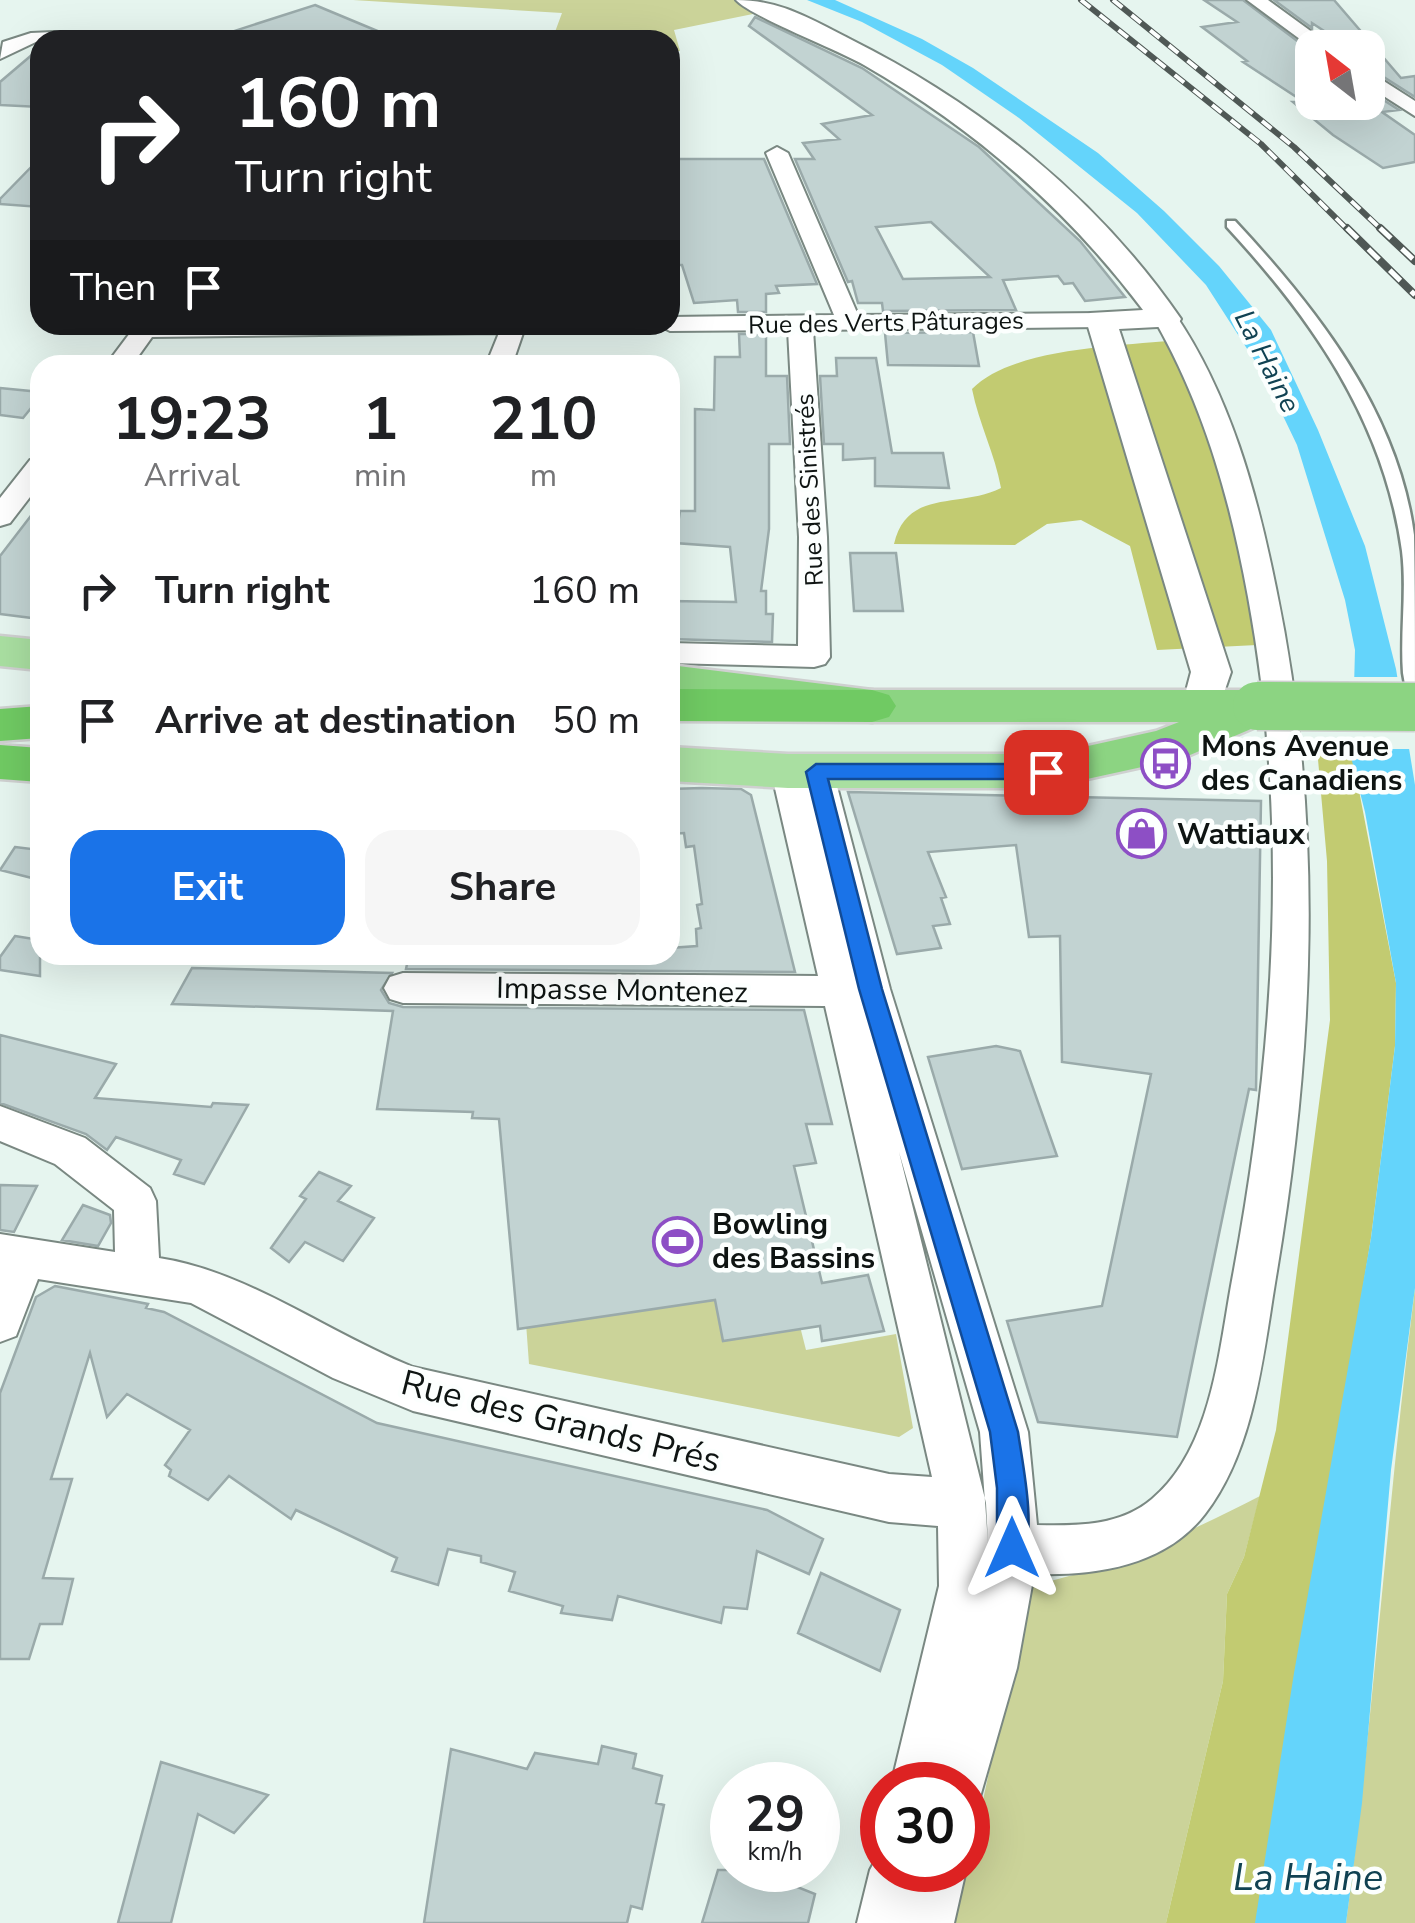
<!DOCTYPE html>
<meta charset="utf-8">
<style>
:root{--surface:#fff;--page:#f6f6f6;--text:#202124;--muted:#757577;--accent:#1a73e8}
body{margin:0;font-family:"Nunito Sans",sans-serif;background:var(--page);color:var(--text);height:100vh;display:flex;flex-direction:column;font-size:38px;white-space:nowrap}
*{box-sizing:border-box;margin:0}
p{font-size:32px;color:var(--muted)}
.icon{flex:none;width:55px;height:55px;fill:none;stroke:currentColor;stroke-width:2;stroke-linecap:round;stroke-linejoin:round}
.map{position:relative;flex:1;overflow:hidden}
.sheet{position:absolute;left:30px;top:355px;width:650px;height:610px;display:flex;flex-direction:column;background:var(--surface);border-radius:30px;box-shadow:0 10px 40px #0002}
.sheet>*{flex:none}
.banner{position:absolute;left:30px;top:30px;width:650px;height:305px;border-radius:30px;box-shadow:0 10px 40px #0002;background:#202124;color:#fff;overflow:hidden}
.needle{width:65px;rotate:329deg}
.tools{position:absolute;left:1295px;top:30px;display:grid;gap:20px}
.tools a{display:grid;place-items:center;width:90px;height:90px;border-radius:20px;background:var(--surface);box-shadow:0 10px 40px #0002;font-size:50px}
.speed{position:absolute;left:710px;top:1762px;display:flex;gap:20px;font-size:50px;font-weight:700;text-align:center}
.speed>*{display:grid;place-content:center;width:130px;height:130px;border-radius:50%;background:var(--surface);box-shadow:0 10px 40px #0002;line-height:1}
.speed small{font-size:25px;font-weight:400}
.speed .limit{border:15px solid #d22;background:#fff;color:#111}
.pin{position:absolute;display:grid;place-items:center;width:85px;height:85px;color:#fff;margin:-42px;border-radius:20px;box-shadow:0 5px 15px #0006}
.me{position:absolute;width:110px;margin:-55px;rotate:0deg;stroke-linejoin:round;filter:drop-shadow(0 0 8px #0008)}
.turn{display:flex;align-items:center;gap:35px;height:210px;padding:0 40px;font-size:45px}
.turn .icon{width:130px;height:130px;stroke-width:2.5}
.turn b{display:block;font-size:70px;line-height:85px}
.then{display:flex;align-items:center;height:95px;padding:0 40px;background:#0003;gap:20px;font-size:38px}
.eta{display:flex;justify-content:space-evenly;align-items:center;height:170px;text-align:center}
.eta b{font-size:60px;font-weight:700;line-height:70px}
.cta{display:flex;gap:20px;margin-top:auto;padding:20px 40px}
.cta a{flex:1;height:115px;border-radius:30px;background:var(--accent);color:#fff;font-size:40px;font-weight:700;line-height:115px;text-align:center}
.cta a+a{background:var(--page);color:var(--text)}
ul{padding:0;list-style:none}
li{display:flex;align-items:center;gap:30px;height:130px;padding:0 40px}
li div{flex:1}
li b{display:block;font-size:38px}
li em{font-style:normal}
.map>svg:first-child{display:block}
.green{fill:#cbd399}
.forest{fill:#c2cb71}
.water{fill:#64d4fb}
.pier{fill:#e6f5ef}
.building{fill:#c2d3d2;stroke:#9aaaaa;stroke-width:2.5;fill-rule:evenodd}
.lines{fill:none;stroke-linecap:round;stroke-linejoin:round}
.service-casing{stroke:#7a8882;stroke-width:5}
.minor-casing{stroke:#7a8882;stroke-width:4}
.tertiary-casing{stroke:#7a8882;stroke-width:4}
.primary-casing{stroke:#cfd0d0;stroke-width:5}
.trunk-casing{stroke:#cfd0d0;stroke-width:5}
.motorway-casing{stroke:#cfd0d0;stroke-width:5}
.service{fill:#fff;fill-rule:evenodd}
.minor{fill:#fff;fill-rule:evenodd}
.tertiary{fill:#fff;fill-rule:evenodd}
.primary{fill:#a9dfa1;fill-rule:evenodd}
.trunk{fill:#8cd482;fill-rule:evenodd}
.motorway{fill:#70ca63;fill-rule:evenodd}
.rail-far1-casing{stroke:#4f5855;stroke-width:6}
.rail-casing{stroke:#4f5855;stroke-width:8}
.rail-far1{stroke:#fcfffe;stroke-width:4;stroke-dasharray:12;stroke-linecap:butt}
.rail{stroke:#fcfffe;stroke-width:5;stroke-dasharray:15;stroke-linecap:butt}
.trunk-bridge-casing{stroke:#cfd0d0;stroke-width:51;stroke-linecap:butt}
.trunk-bridge{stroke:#8cd482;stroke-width:48}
.route{fill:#1a73e8;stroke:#114b97;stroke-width:2.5}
.labels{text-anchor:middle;stroke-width:9;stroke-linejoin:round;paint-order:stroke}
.far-street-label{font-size:25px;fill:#0e1412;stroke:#fcfffe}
.far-water-label{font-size:28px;font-style:italic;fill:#104252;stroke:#fcfffe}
.poi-label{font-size:30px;font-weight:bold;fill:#0e1412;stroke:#fcfffe;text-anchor:start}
.street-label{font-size:30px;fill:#0e1412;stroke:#fcfffe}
.near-street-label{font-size:35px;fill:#0e1412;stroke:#fcfffe}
.near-water-label{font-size:38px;font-style:italic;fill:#104252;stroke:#fcfffe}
</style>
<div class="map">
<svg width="1415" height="1923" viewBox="0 0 1415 1923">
<rect width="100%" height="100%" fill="#e6f5ef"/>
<!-- green -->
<path class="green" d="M 353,0 L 747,0 L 772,10 L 674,30 L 680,51 L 670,51 L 670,40 L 552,40 L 562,13 Z
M 789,1283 L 806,1350 L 896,1334 L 913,1428 L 899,1437 L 529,1364 L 526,1323 Z
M 1415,1288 L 1415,1923 L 1346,1923 C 1374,1712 1388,1499 1415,1288 Z
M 1260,1496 L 1244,1557 L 1227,1594 L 1223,1681 L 1166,1923 L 951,1923 L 968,1870 L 1029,1586 C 1110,1569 1186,1534 1260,1496 Z"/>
<!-- forest -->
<path class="forest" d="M 1179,340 L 1275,644 L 1157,650 L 1130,546 L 1081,520 L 1047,524 L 1015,545 L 894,544 C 907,488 959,509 1001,488 C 995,454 979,424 972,389 C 1013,347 1122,346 1179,340 Z
M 1317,748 L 1351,749 L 1396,983 L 1395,1046 L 1371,1238 L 1259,1923 L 1166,1923 L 1223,1681 L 1227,1594 L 1244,1557 L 1276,1430 L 1330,1020 L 1327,861 Z"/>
<!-- water -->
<path class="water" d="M 807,0 L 835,0 L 922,39 L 973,68 L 1098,153 L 1164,211 L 1219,266 L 1271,330 L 1318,430 L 1365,546 L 1396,669 L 1415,785 L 1415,1288 L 1391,1470 L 1362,1803 L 1346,1923 L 1255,1923 L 1294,1673 L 1371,1238 L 1395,1046 L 1396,983 L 1365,812 L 1352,761 L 1355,650 L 1345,600 L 1297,445 L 1262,372 L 1206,285 L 1137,213 L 1019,118 L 942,65 L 862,22 Z"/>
<!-- pier -->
<path class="pier" d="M 1349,677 L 1402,677 L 1413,749 L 1346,749 Z"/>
<!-- building -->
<path class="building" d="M 1204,0 L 1243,0 L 1312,52 L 1312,102 L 1368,102 L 1368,90 L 1399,110 L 1382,112 L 1415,135 L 1415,162 L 1383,168 L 1333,135 L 1293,102 L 1304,102 L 1243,62 L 1247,61 L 1202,27 L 1237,22 Z
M 1274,0 L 1334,0 L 1401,78 L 1415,76 L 1415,97 L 1368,67 L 1368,48 L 1350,48 L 1312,23 L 1312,28 Z
M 315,5 L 399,40 L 226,40 L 225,34 Z
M 755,17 L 862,68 L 979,147 L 1080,241 L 1125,297 L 1085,301 L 1073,283 L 1064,284 L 1058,276 L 1003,280 L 1016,310 L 883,311 L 882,303 L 858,303 L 852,281 L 848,282 L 795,159 L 814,159 L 803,143 L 839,139 L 822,124 L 872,115 L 749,26 ZM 931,222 L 990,277 L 903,279 L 876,227 Z
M 40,48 L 40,107 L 0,105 L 0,82 Z
M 40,158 L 40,207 L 0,204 L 0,199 Z
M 670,159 L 764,159 L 817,284 L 776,286 L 779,293 L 766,294 L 766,312 L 738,312 L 737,300 L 694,303 L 682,265 L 670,265 Z
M 973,332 L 979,366 L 888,365 L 885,333 Z
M 739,334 L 766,334 L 766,376 L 787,376 L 790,444 L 769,444 L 769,529 L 761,591 L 766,591 L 766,614 L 773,614 L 772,642 L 670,639 L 670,601 L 736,602 L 730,547 L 675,543 L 680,511 L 695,511 L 695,409 L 714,410 L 715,357 L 740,357 Z
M 836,358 L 876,358 L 892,453 L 943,453 L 949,488 L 875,486 L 875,458 L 843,460 L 843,444 L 824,444 L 820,376 L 837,376 Z
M 0,388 L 40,392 L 40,397 L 23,418 L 0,415 Z
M 40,504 L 40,619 L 0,614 L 0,556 Z
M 850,553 L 896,553 L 903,611 L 854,611 Z
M 702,788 L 741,789 L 751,795 L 795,972 L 406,969 L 409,955 L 670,955 L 670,948 L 697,946 L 696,929 L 701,928 L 697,905 L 702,904 L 694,846 L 686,847 L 684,833 L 670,834 L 670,789 Z
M 848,792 L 1261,801 L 1256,1090 L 1249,1089 L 1177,1437 L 1038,1422 L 1007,1321 L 1102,1306 L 1151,1074 L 1062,1062 L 1060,936 L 1029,937 L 1016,845 L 928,852 L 946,897 L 941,898 L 950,924 L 933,926 L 941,948 L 897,954 Z
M 15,847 L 40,850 L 40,867 L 32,878 L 0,870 Z
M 15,936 L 40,940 L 40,976 L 0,970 L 0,957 Z
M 192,968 L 392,973 L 381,990 L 389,1003 L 403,1007 L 804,1010 L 832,1124 L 806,1124 L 816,1163 L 794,1166 L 822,1283 L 868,1275 L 884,1331 L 822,1341 L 820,1326 L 723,1341 L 715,1300 L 518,1329 L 499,1119 L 472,1118 L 473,1112 L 377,1109 L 393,1011 L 172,1004 Z
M 0,1035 L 116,1064 L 95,1098 L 211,1107 L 213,1103 L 248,1105 L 204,1184 L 174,1174 L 181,1160 L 116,1137 L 107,1150 L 86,1134 L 0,1103 Z
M 996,1046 L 1020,1051 L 1057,1156 L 962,1169 L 928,1057 Z
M 319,1172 L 351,1186 L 338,1201 L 374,1218 L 343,1261 L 305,1242 L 289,1262 L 271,1248 L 306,1199 L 300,1196 Z
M 0,1185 L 37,1186 L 14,1232 L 0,1230 Z
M 83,1205 L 110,1215 L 111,1223 L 98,1246 L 62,1240 Z
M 55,1286 L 148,1304 L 146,1308 L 164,1312 L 377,1423 L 767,1510 L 823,1539 L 809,1574 L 757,1551 L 747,1609 L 724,1607 L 721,1623 L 618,1596 L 612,1620 L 561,1613 L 563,1606 L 509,1591 L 515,1572 L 481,1562 L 481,1556 L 448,1549 L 438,1585 L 392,1571 L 397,1558 L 296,1510 L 291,1519 L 229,1476 L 208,1500 L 169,1476 L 171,1470 L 165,1465 L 190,1430 L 127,1394 L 107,1417 L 90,1353 L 51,1479 L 72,1479 L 43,1578 L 73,1579 L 62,1624 L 40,1624 L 29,1659 L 0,1659 L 0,1393 L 36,1297 Z
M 821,1573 L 900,1610 L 880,1671 L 798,1633 Z
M 602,1746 L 636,1754 L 633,1768 L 662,1776 L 656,1803 L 664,1805 L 642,1909 L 631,1906 L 627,1923 L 424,1923 L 451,1749 L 527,1769 L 535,1753 L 598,1764 Z
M 161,1762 L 268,1795 L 234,1833 L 198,1814 L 171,1923 L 118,1923 Z
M 718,1870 L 755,1870 L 815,1894 L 808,1923 L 702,1923 Z"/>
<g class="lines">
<defs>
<path id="service" d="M 1227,221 L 1235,221 C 1317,309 1398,412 1414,535 C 1415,584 1415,646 1415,696 L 1406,690 L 1403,673 C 1400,632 1407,591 1402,551 C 1384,422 1313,320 1227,227 Z"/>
<path id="minor" d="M 1247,0 L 1268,0 L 1334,48 L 1312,48 Z
M 53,32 L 88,34 L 97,40 L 40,40 L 0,59 L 3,42 L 31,33 Z
M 1368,71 L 1415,101 L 1415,116 L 1368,86 Z
M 777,147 L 788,153 L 858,315 L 1101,313 L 1113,320 L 1101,327 L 813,330 L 827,537 L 830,657 L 825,664 L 814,667 L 670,663 L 670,643 L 798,646 L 799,537 L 788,330 L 670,331 L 658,325 L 670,325 L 670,317 L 834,315 L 766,153 Z
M 1166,312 L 1175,314 C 1230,395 1257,493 1276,588 C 1324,818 1315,1046 1276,1277 C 1263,1355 1255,1449 1205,1514 C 1165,1566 1096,1576 1034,1574 L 1017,1668 L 978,1804 L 968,1809 L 968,1785 L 891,1785 L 939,1586 L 938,1526 L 889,1522 L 413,1411 L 333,1378 L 191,1303 L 38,1279 L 16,1336 L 0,1342 L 0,1234 L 115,1252 L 114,1210 L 55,1164 L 0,1141 L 0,1106 L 85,1138 L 150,1188 L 156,1201 L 159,1258 C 247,1271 330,1334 413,1367 L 889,1474 L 932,1477 L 825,1006 L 403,1003 L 390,999 L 384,988 L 390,977 L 403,973 L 818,976 L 771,771 L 776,763 L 788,759 L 802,766 L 816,759 L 828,763 L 833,771 L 890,989 L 1028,1432 L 1037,1525 C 1078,1526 1120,1526 1152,1499 C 1213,1448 1219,1348 1233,1275 C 1275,1049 1290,824 1248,597 C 1230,499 1204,406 1154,319 ZM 899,1152 L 980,1432 L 988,1543 L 986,1503 Z
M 136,325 L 597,325 L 585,332 L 523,333 L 512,365 L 486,365 L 499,333 L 152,337 L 132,365 L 106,365 Z
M 40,458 L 40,484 L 10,523 L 0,526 L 0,498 L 30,460 Z
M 882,1848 L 882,1870 L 966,1870 L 954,1923 L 857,1923 L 870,1870 Z"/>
<path id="tertiary" d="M 736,0 C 781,0 810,19 850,39 C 980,104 1098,198 1181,319 L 1177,326 L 1119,329 L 1231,672 L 1216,716 L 1202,720 L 1188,716 L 1182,706 L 1191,672 L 1086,320 L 1090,313 L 1143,310 C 1067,209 975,129 864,65 C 838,50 750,16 736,0 Z"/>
<path id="primary" d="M 0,636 L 40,640 L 40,670 L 0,666 Z
M 670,747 L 788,754 L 1046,754 L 1063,759 L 1071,771 L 1063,783 L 1046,788 L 788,788 L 670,781 Z"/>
<path id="trunk" d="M 670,665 L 872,690 L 1257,690 L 1274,695 L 1281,706 L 1274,717 L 1261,721 L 1258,726 L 1183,758 L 1046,788 L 1029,783 L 1021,771 L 1029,759 L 1156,731 L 1179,722 L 872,722 L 670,695 Z"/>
<path id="motorway" d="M 670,689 L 872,690 L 889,695 L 896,706 L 889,717 L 872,722 L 670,721 Z
M 40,706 L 40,738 L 0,741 L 0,709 Z
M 0,745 L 40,748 L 40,782 L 0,779 Z"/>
</defs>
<!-- service casing -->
<use href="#service" class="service-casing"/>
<!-- minor casing -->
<use href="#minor" class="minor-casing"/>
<!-- tertiary casing -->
<use href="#tertiary" class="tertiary-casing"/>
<!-- primary casing -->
<use href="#primary" class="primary-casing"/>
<!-- trunk casing -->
<use href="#trunk" class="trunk-casing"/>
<!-- motorway casing -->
<use href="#motorway" class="motorway-casing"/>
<!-- service -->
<use href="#service" class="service"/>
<!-- minor -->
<use href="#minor" class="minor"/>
<!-- tertiary -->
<use href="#tertiary" class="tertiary"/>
<!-- primary -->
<use href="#primary" class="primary"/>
<!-- trunk -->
<use href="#trunk" class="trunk"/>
<!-- motorway -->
<use href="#motorway" class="motorway"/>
<defs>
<path id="rail-far1" d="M 1081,0 L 1261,144 L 1349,231
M 1113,0 L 1294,147 L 1383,231"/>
<path id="rail" d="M 1347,228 L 1415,295
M 1380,228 L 1415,261"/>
</defs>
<!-- rail-far1 casing -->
<use href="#rail-far1" class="rail-far1-casing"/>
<!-- rail casing -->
<use href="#rail" class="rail-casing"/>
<!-- rail-far1 -->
<use href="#rail-far1" class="rail-far1"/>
<!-- rail -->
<use href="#rail" class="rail"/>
<defs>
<path id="trunk-bridge" d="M 1257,706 L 1415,707"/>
</defs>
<!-- trunk-bridge casing -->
<use href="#trunk-bridge" class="trunk-bridge-casing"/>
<!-- trunk-bridge -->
<use href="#trunk-bridge" class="trunk-bridge"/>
</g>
<!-- route -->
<path class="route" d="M 816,764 L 1046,764 L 1056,772 L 1046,779 L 828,779 L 882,989 L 1018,1432 C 1023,1467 1036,1526 1023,1559 L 1012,1563 L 1001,1559 L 997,1548 L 997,1488 L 990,1432 L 859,989 L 806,772 Z"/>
<!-- icons -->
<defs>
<symbol id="bus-ring" viewBox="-11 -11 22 22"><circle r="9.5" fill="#fcfffe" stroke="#8d4fc5" stroke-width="1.5"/><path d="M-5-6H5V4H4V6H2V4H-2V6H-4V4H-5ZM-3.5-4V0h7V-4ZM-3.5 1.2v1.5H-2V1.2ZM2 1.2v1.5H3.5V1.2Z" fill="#8d4fc5"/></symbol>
<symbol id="shop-ring" viewBox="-11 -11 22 22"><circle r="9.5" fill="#fcfffe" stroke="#8d4fc5" stroke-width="1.5"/><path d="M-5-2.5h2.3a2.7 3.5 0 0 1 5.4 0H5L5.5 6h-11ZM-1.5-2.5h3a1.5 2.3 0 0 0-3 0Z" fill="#8d4fc5"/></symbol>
<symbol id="stadium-ring" viewBox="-11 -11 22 22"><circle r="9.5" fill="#fcfffe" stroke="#8d4fc5" stroke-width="1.5"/><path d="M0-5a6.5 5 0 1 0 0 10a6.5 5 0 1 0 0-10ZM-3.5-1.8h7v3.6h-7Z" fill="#8d4fc5"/></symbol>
</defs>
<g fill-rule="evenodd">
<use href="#bus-ring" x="1138" y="736" width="55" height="55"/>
<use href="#shop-ring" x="1114" y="806" width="55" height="55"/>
<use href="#stadium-ring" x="650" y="1214" width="55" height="55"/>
</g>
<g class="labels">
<!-- far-street labels -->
<g class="far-street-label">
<text transform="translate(886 322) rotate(-1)" y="9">Rue des Verts Pâturages</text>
<text transform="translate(809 490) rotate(-93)" y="9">Rue des Sinistrés</text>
</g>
<!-- far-water labels -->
<g class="far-water-label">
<text transform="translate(1268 361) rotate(63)" y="10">La Haine</text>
</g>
<!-- poi labels -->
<g class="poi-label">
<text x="1201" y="756">Mons Avenue<tspan x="1201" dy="34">des Canadiens</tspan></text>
<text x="1177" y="844">Wattiaux</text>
<text x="712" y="1234">Bowling<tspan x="712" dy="34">des Bassins</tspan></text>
</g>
<!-- street labels -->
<g class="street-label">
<text transform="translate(622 990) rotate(1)" y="10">Impasse Montenez</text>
</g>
<!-- near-street labels -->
<g class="near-street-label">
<text transform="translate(561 1421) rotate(14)" y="12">Rue des Grands Prés</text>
</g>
<!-- near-water labels -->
<g class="near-water-label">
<text x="1308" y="1890">La Haine</text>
</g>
</g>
</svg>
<div class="tools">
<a><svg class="needle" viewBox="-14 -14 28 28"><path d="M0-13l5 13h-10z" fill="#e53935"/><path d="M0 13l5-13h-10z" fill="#757577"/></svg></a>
</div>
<div class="speed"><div>29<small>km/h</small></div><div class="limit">30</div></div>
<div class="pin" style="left:1046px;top:772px;background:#d93025"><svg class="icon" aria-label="arrive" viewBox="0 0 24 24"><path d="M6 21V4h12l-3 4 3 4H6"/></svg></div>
<svg class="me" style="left:1012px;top:1548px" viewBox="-20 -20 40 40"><path d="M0-17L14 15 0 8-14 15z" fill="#1a73e8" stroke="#fff" stroke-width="4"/></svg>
<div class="banner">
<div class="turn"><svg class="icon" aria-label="right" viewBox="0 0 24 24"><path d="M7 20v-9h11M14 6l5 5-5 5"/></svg><div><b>160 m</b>Turn right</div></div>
<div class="then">Then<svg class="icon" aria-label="arrive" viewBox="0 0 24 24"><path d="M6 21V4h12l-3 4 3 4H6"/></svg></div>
</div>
<section class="sheet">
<div class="eta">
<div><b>19:23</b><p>Arrival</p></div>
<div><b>1</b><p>min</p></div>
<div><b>210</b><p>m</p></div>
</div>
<ul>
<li><svg class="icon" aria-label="right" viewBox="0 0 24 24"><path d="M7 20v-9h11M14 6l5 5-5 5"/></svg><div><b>Turn right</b></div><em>160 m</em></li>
<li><svg class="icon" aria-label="arrive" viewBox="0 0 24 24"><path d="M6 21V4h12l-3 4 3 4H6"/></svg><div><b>Arrive at destination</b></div><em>50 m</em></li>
</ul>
<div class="cta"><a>Exit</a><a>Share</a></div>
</section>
</div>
